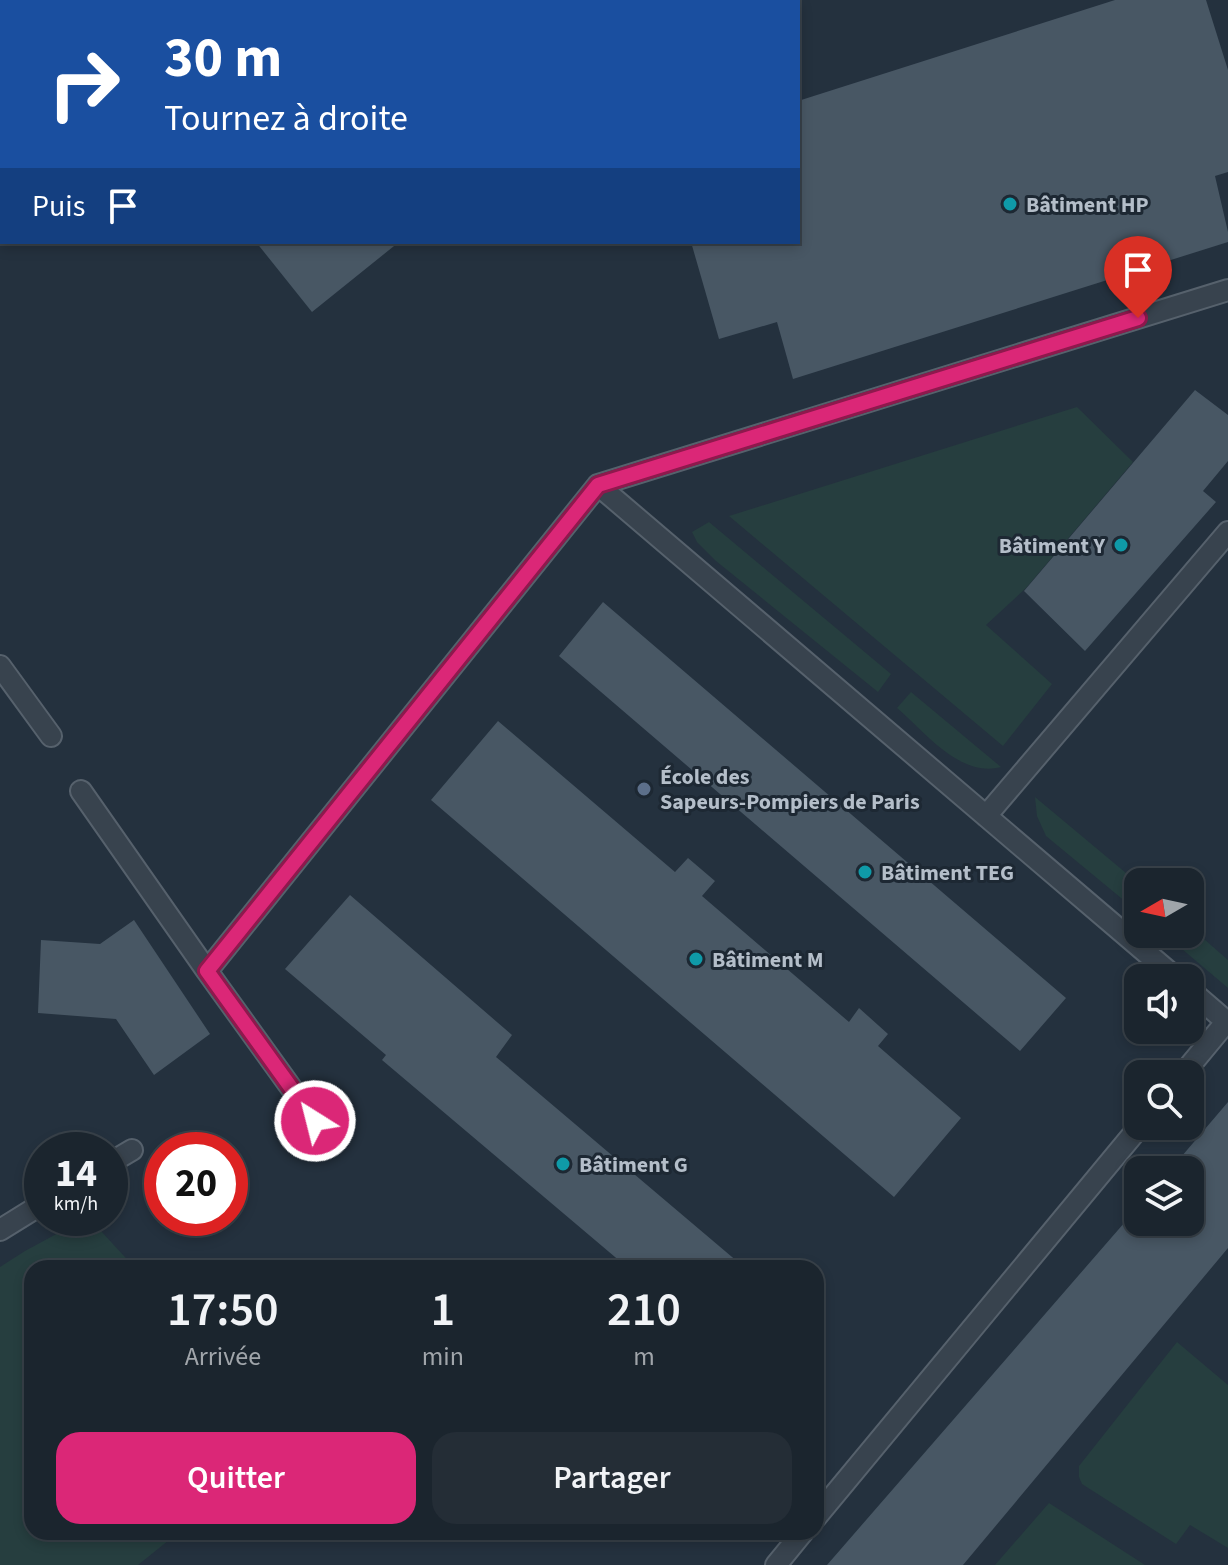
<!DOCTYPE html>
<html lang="fr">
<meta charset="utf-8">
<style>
:root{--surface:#1b252e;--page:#242d36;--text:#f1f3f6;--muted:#a0a5aa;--line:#39424a;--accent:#db2777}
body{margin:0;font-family:"Source Sans 3",sans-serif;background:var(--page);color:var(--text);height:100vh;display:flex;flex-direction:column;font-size:30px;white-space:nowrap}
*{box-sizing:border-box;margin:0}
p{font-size:26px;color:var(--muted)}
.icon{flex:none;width:44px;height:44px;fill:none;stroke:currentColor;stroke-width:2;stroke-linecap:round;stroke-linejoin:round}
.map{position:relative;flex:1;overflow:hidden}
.details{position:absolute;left:24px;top:1260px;width:800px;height:280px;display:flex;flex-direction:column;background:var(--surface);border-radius:24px;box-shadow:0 4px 12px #0003,0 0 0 2px var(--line)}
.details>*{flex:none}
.hud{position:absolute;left:0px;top:0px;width:800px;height:244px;box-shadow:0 4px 12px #0003,0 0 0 2px var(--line);background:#1a4fa0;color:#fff;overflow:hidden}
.needle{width:52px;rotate:261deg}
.controls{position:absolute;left:1124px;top:868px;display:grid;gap:16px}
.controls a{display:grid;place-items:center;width:80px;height:80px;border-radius:16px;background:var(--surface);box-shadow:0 4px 12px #0003,0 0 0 2px var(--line);font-size:40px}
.speed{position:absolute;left:24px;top:1132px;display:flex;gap:16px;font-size:40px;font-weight:700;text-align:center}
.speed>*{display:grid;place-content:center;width:104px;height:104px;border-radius:50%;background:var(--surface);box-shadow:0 4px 12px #0003,0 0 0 2px var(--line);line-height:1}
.speed small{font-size:20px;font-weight:400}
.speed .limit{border:12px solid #d22;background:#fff;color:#111}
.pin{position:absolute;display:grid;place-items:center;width:68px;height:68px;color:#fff;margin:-82px -34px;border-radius:50% 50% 50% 0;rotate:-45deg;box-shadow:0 0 8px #0007}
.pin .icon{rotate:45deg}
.me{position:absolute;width:88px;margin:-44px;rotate:324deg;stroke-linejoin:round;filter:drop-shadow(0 0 6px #0008)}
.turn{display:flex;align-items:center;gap:28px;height:168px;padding:0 32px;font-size:36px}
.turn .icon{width:104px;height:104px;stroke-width:2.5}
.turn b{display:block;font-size:56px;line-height:68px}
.then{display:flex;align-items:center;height:76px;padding:0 32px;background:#0003;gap:16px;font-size:30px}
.eta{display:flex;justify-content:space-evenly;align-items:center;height:136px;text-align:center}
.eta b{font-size:48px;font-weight:600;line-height:56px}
.primary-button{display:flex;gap:16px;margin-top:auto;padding:16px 32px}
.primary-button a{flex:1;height:92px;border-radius:24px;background:var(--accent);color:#fff;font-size:32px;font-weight:600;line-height:92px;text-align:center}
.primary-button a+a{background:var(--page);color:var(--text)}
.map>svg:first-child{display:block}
.green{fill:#263e3f}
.building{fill:#485764}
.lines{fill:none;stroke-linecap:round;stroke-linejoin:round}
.service-casing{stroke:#56616c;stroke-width:24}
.service{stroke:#38434e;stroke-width:20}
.route-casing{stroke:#8e194d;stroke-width:20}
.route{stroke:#db2777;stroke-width:14}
.culture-dot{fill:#0f9aa8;stroke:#1d2833;stroke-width:3}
.service-dot{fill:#5c6f8a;stroke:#1d2833;stroke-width:3}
.labels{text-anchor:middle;stroke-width:6;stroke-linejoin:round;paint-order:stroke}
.poi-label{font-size:22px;font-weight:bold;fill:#b4bec9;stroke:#1d2833;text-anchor:start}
</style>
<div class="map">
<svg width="1228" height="1565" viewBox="0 0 1228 1565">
<rect width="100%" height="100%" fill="#24313e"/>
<!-- green -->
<path class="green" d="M 1077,407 L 1133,462 L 1026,588 L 986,625 L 1052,684 L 1003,746 L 729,516 Z
M 709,522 L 891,674 L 878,692 L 716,561 L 697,542 L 692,532 Z
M 911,692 L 1001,767 C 960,778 925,732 897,708 Z
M 1035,797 L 1138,883 L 1138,912 L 1046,836 L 1037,816 Z
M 1196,932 L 1228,960 L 1228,988 L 1182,949 Z
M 86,1218 L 89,1218 L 135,1268 L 32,1268 L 32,1532 L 179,1532 L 138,1565 L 0,1565 L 0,1267 L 25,1251 Z
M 1177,1342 L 1228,1385 L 1228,1548 L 1190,1525 L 1176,1544 L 1082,1484 L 1079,1477 L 1079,1466 Z
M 1049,1503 L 1145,1565 L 995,1565 Z"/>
<!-- building -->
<path class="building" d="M 1115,0 L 1206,0 L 1228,70 L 1228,172 L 1215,176 L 1228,232 L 1228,242 L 793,379 L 777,322 L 719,339 L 691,242 L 798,242 L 798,101 Z
M 256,242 L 399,242 L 312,312 Z
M 1195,390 L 1228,415 L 1228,461 L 1203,491 L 1216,502 L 1085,651 L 1024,591 Z
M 603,602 L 1066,998 L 1020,1051 L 559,656 Z
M 498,721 L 675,872 L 688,858 L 715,881 L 702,896 L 849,1022 L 859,1008 L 888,1034 L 878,1046 L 961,1118 L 894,1197 L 431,800 Z
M 350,895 L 512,1035 L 496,1057 L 745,1268 L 628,1268 L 382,1060 L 386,1055 L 285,969 Z
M 134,920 L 210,1034 L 154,1075 L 116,1019 L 38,1013 L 41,940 L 100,944 Z
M 1228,1102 L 1228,1248 L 963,1565 L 827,1565 L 1138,1207 L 1138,1222 L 1190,1222 L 1190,1170 L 1170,1170 Z"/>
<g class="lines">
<defs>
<path id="service" d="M 598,485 L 1228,290
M 0,666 L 51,736
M 81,791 L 207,971
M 986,816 L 1228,532
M 1190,990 L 1228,1023
M 1183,1074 L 1227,1021
M 315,1121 L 207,971 L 598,485 L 1176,978
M 110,1163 L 132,1150
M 0,1230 L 42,1204
M 816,1517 L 1140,1126
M 776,1565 L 803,1532"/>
</defs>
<!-- service casing -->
<use href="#service" class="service-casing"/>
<!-- service -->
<use href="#service" class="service"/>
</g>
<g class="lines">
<defs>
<path id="route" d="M 315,1121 L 207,971 L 598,485 L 1138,318"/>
</defs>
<!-- route casing -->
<use href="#route" class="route-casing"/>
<!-- route -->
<use href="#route" class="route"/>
</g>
<!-- markers -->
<g class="culture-dot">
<circle cx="1010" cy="204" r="8"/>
<circle cx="1121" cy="545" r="8"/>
<circle cx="865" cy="872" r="8"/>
<circle cx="696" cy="959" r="8"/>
<circle cx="563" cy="1164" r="8"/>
</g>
<circle class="service-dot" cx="644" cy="789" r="8"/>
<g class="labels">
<!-- poi labels -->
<g class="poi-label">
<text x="1026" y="212">Bâtiment HP</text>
<text x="1105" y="553" text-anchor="end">Bâtiment Y</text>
<text x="660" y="784">École des<tspan x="660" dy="25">Sapeurs-Pompiers de Paris</tspan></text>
<text x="881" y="880">Bâtiment TEG</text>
<text x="712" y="967">Bâtiment M</text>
<text x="579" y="1172">Bâtiment G</text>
</g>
</g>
</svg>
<div class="controls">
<a><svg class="needle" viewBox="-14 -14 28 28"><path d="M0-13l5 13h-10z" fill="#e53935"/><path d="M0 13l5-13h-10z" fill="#a0a5aa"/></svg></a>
<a><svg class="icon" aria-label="sound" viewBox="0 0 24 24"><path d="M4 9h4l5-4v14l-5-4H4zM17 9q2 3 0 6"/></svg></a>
<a><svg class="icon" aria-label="search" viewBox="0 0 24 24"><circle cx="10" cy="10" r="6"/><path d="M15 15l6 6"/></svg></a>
<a><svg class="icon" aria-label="layers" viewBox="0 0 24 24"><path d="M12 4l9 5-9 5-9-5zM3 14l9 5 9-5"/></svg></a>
</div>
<div class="speed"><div>14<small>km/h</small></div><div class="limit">20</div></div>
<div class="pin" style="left:1138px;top:318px;background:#d93025"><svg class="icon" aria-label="arrive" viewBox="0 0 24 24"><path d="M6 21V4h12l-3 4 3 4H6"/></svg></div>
<svg class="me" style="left:315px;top:1121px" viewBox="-20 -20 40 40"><circle r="17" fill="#db2777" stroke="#fff" stroke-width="3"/><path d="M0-11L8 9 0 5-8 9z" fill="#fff"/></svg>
<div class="hud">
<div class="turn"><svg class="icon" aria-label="right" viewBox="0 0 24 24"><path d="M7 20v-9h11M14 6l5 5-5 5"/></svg><div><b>30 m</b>Tournez à droite</div></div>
<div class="then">Puis<svg class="icon" aria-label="arrive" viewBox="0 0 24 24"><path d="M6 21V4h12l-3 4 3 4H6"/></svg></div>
</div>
<section class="details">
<div class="eta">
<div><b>17:50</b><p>Arrivée</p></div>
<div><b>1</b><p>min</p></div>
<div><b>210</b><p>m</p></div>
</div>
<div class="primary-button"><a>Quitter</a><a>Partager</a></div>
</section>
</div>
